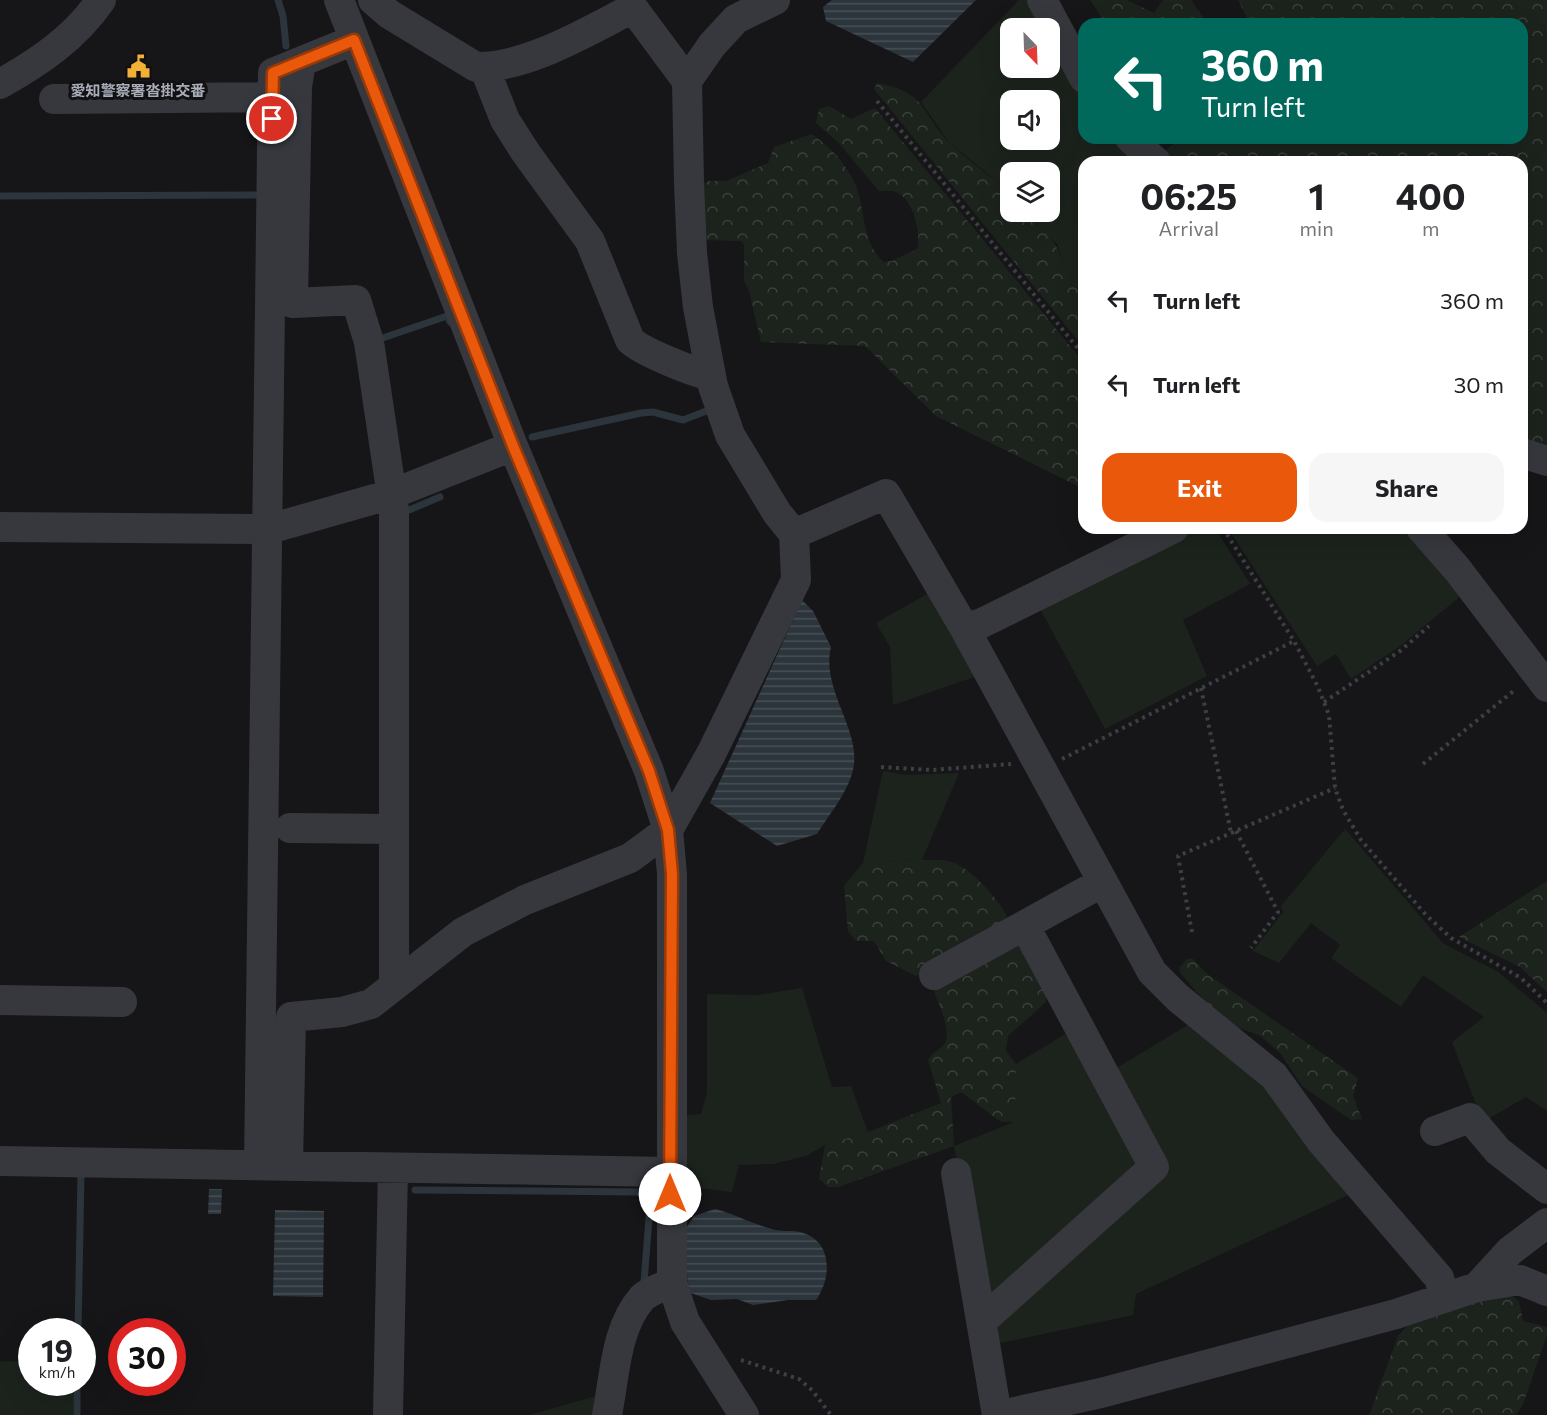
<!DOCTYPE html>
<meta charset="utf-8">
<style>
:root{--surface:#fff;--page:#f6f6f6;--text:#202124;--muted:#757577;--accent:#ea580c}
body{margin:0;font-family:Commissioner,"Noto Sans JP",sans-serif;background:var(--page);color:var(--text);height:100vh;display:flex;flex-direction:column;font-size:22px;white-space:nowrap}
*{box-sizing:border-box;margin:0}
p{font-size:20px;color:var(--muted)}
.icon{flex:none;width:33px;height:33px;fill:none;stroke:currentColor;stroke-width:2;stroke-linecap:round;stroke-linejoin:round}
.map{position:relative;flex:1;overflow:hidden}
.drawer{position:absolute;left:1078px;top:156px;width:450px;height:378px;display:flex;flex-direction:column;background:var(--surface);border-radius:18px;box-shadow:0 6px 24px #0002}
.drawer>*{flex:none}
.top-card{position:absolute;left:1078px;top:18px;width:450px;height:126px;border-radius:18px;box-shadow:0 6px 24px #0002;background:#00695c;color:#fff;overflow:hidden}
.needle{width:39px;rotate:157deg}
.buttons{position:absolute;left:1000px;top:18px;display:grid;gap:12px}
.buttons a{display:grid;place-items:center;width:60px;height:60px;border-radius:12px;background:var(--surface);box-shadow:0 6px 24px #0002;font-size:30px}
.speed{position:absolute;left:18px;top:1318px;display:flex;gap:12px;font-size:30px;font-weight:700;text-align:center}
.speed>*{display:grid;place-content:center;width:78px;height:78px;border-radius:50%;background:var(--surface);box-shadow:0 6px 24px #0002;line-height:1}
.speed small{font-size:15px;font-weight:400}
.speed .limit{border:9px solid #d22;background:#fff;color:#111}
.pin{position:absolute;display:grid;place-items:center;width:51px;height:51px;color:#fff;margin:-26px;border:3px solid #fff;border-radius:50%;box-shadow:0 2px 6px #0007}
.me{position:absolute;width:66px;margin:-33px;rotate:0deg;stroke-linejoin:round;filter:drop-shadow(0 0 4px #0008)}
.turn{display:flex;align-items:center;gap:21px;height:126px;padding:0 24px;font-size:27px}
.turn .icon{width:78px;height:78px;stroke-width:2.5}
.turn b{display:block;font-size:42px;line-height:51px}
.eta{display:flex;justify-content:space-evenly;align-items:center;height:102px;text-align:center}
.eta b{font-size:36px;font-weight:700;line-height:42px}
.action{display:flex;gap:12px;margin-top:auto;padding:12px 24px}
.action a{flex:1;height:69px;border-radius:18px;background:var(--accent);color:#fff;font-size:24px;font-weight:700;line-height:69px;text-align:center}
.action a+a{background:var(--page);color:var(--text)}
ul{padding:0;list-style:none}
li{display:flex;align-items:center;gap:18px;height:84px;padding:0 24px}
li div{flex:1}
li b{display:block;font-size:22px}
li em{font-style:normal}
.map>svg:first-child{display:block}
.green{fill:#1c231d;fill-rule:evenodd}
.forest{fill:url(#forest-crowns)}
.water{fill:url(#water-rules)}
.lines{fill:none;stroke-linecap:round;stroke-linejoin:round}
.stream{stroke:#2c353c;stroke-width:7}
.path{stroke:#3d3f44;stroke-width:4;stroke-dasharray:3 4.5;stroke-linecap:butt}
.minor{stroke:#37383d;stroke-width:30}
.route-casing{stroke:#983908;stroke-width:15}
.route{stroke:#ea580c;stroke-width:10}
.labels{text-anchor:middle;stroke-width:6;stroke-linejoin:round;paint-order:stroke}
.poi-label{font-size:15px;font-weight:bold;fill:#a8adb8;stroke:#111113}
</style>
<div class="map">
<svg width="1547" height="1415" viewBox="0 0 1547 1415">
<defs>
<pattern id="forest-crowns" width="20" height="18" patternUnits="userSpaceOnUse" patternTransform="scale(1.5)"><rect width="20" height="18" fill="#1c231d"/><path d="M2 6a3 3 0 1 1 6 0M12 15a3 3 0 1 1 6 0" fill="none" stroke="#3a403c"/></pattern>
<pattern id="water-rules" width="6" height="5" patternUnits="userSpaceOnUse" patternTransform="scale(1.5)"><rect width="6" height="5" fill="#2c353c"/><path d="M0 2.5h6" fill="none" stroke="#485056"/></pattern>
</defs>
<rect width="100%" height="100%" fill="#161618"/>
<!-- green -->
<path class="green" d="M 1019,0 L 1031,0 L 1047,28 L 1011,28 L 1011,68 L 1050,68 L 1050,33 L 1084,99 L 1084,138 L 1118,138 L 1143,162 L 1084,162 L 1084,286 L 1071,281 L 1057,244 L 1030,212 L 1050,212 L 1050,172 L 1011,172 L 1011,193 L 949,142 L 921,102 ZM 1011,100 L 1050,100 L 1050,140 L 1011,140 Z
M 1188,528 L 1215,528 L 1250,584 L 1183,620 L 1207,676 L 1105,729 L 1037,603 Z
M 1228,528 L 1405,528 L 1462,595 L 1399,647 L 1351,679 L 1336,654 L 1317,666 Z
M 936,589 L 983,674 L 893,705 L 890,647 L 876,623 Z
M 883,771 L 905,775 L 959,773 L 922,860 L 863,863 Z
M 1345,829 L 1444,944 L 1497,971 L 1547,1013 L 1547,1111 L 1526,1097 L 1483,1122 L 1452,1042 L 1484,1017 L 1423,975 L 1401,1007 L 1331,958 L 1340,945 L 1311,923 L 1279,963 L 1253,951 L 1283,912 L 1281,906 Z
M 802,988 L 832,1087 L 851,1086 L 868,1132 L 825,1145 L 806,1156 L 773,1164 L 739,1165 L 732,1192 L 682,1186 L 679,1116 L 701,1114 L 707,1093 L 707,994 L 758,995 Z
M 1196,1020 L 1266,1074 L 1357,1191 L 1136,1294 L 1133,1315 L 991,1345 L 987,1321 L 1151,1179 L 1110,1072 Z
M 1075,1028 L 1145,1163 L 985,1310 L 954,1146 L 1014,1122 L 1016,1064 Z
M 0,1361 L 31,1362 L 32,1383 L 73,1383 L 73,1415 L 0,1415 Z
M 596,1396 L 600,1415 L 529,1415 Z"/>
<!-- forest -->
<path class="forest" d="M 1090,0 L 1127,0 L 1154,13 L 1163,0 L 1191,0 L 1208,24 L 1106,24 Z
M 1238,0 L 1547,0 L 1547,455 L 1523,446 L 1522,162 L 1172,162 L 1162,153 L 1181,138 L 1522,138 L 1522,24 L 1250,24 Z
M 877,83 C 929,93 919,112 950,143 C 968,161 991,176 1011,193 L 1011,212 L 1030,212 C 1053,234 1060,252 1071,281 L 1084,286 L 1084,348 L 874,89 Z
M 829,106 L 851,119 L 875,108 L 1084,363 L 1084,489 L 936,416 L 865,346 L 761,342 L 749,291 L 744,280 L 744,245 L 741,241 L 706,240 L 697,186 L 709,181 L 726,181 L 768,163 L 774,147 L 812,134 C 831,148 845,162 855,184 C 866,209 861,243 884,262 L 892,261 L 917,249 C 922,235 913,200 898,193 C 894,190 885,191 879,191 L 839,143 L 816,123 L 819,109 Z
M 922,860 C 932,860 946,859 955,863 C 974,872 1002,902 1009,921 L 932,969 L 916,976 L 886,961 L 874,941 L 856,941 L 848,931 L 844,886 L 863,863 Z
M 1547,881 L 1547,992 L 1520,967 L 1459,937 Z
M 1018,936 L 1046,989 L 1046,1002 L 1008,1036 L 1006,1051 L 1016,1064 L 1015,1122 L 1001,1122 L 961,1092 L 951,1097 L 954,1146 L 838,1187 L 828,1187 L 819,1179 L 825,1145 L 868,1132 L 941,1103 L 928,1060 C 934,1050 941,1050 945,1043 C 952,1029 937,1001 932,986 Z
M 1187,959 L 1193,959 L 1207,974 L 1358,1078 L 1353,1096 L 1362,1119 L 1351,1120 L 1302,1086 L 1281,1054 L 1261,1036 L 1239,1028 L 1213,1010 L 1181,974 L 1179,968 Z
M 1505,1292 L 1519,1301 L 1523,1321 L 1547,1327 L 1547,1335 L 1523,1404 L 1516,1415 L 1369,1415 L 1398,1336 L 1409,1324 Z"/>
<!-- water -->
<path class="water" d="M 832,0 L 976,0 L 913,62 L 826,21 L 823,7 Z
M 802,600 L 813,611 L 831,647 C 821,688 858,726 854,764 C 851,789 830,813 817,834 L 777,846 L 710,803 Z
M 209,1189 L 222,1189 L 221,1214 L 208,1214 Z
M 715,1209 C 735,1214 752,1224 772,1229 C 781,1232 791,1230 800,1232 C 833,1240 832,1278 816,1300 L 788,1300 L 753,1305 L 737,1299 L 711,1300 L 688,1292 L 685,1230 L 694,1216 Z
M 275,1210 L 324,1211 L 323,1297 L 273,1296 Z"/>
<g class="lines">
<!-- stream -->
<path class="stream" d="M 278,0 L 283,16 L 286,46
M 0,196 L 258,195
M 377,340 L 447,316 L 450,322
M 532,437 L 641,413 L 653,412 L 683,420 L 709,410 L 711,413
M 409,510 L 440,497
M 415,1190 L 639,1192 L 650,1206 L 644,1282
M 78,1332 L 81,1174
M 77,1415 L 77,1383"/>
<!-- path -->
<path class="path" d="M 877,101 L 1084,356
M 1223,528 L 1294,641 L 1318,687 L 1329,715 L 1335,788 L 1343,810 L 1361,840 L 1426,915 L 1451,938 L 1521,978 L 1547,1003
M 1201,688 L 1231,833
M 1324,702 L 1400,651 L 1429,626
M 1062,759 L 1294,641
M 1423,764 L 1516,689
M 881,767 L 932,770 L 1011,764
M 1236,831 L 1278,912 L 1251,948
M 1192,932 L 1178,856 L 1335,788
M 741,1360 L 799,1379 L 812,1390 L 831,1415"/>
<!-- minor -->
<path class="minor" d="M 339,0 L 513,446 L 649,771 L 668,830 L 672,874 L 672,1283 L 685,1322 L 744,1415
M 373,0 L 389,14 L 476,67 C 527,68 588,31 633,8 L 687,81
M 1042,0 L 1084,78
M 301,62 L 297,87 L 293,303 L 356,300 L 369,342 L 394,510 L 394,986
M 484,67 L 505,120 L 526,153 L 590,241 L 630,340 C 642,352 693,372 711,376
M 0,84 C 39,62 75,38 101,0
M 54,99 L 272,97
M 1130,138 L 1156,162
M 1522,453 L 1547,461
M 0,527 L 269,529 L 392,494 L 513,446
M 1421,528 L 1457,569 L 1547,687
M 794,534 L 886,494 L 965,629 L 1152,972 L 1178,998 L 1274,1076 L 1321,1141 L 1439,1278 L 1445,1298
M 965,629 L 982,623 L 1174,528
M 290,828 L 392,829
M 934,975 L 1103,882
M 0,1000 L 122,1002
M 1435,1131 L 1470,1118 L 1498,1151 L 1547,1189
M 0,1161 L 670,1172
M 259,1165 L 273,73 L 354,40
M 288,1166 L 291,1017 L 342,1012 L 371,1004 L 463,932 L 525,900 L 630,858 L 668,830 L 711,754 L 796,580 L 794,534 L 777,513 L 730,435 L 713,386 L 698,307 L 692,253 L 689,183 L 687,81 L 712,45 L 736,19 L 775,0
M 956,1173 L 997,1415
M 1477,1287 L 1510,1251 L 1547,1223
M 982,1321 L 1154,1167 L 1025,926
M 388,1415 L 393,1168
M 607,1415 C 615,1376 615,1329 642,1298 C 649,1291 663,1287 672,1283
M 1001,1415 L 1101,1393 L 1396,1314 L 1477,1287 L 1520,1280 L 1547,1291"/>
</g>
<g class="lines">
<defs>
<path id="route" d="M 272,119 L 273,73 L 354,40 L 513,446 L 649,771 L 668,830 L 672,874 L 670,1194"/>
</defs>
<!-- route casing -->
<use href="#route" class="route-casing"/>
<!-- route -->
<use href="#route" class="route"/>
</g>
<!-- icons -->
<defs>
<symbol id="civic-bare" viewBox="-9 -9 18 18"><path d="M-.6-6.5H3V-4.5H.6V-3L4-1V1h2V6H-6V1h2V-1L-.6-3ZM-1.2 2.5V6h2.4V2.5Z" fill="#f2b134" stroke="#111113" stroke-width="2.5" paint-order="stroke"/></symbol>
</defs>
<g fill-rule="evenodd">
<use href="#civic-bare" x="122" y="50" width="33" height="33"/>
</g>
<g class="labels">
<!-- poi labels -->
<g class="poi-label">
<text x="138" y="96">愛知警察署沓掛交番</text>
</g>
</g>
</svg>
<div class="buttons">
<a><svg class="needle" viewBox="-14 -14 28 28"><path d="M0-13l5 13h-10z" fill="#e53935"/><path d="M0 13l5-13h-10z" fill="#757577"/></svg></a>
<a><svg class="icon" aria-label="sound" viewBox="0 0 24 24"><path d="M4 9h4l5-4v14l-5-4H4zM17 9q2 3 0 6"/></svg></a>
<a><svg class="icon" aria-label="layers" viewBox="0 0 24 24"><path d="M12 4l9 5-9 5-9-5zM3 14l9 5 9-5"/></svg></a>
</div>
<div class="speed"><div>19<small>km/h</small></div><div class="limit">30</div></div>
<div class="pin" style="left:272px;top:119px;background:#d93025"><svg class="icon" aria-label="arrive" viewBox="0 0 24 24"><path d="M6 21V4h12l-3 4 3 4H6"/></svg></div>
<svg class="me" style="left:670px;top:1194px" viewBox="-20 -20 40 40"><circle r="19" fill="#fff"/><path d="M0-13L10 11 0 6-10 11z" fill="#ea580c"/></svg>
<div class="top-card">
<div class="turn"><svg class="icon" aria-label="left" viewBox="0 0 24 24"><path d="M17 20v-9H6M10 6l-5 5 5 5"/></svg><div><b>360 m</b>Turn left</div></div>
</div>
<section class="drawer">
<div class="eta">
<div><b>06:25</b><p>Arrival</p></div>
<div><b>1</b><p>min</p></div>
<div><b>400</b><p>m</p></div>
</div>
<ul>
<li><svg class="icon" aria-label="left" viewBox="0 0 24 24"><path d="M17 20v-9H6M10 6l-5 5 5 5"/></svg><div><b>Turn left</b></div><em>360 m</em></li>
<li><svg class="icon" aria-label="left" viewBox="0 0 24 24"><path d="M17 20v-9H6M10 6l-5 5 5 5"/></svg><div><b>Turn left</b></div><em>30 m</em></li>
</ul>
<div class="action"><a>Exit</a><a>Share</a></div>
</section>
</div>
